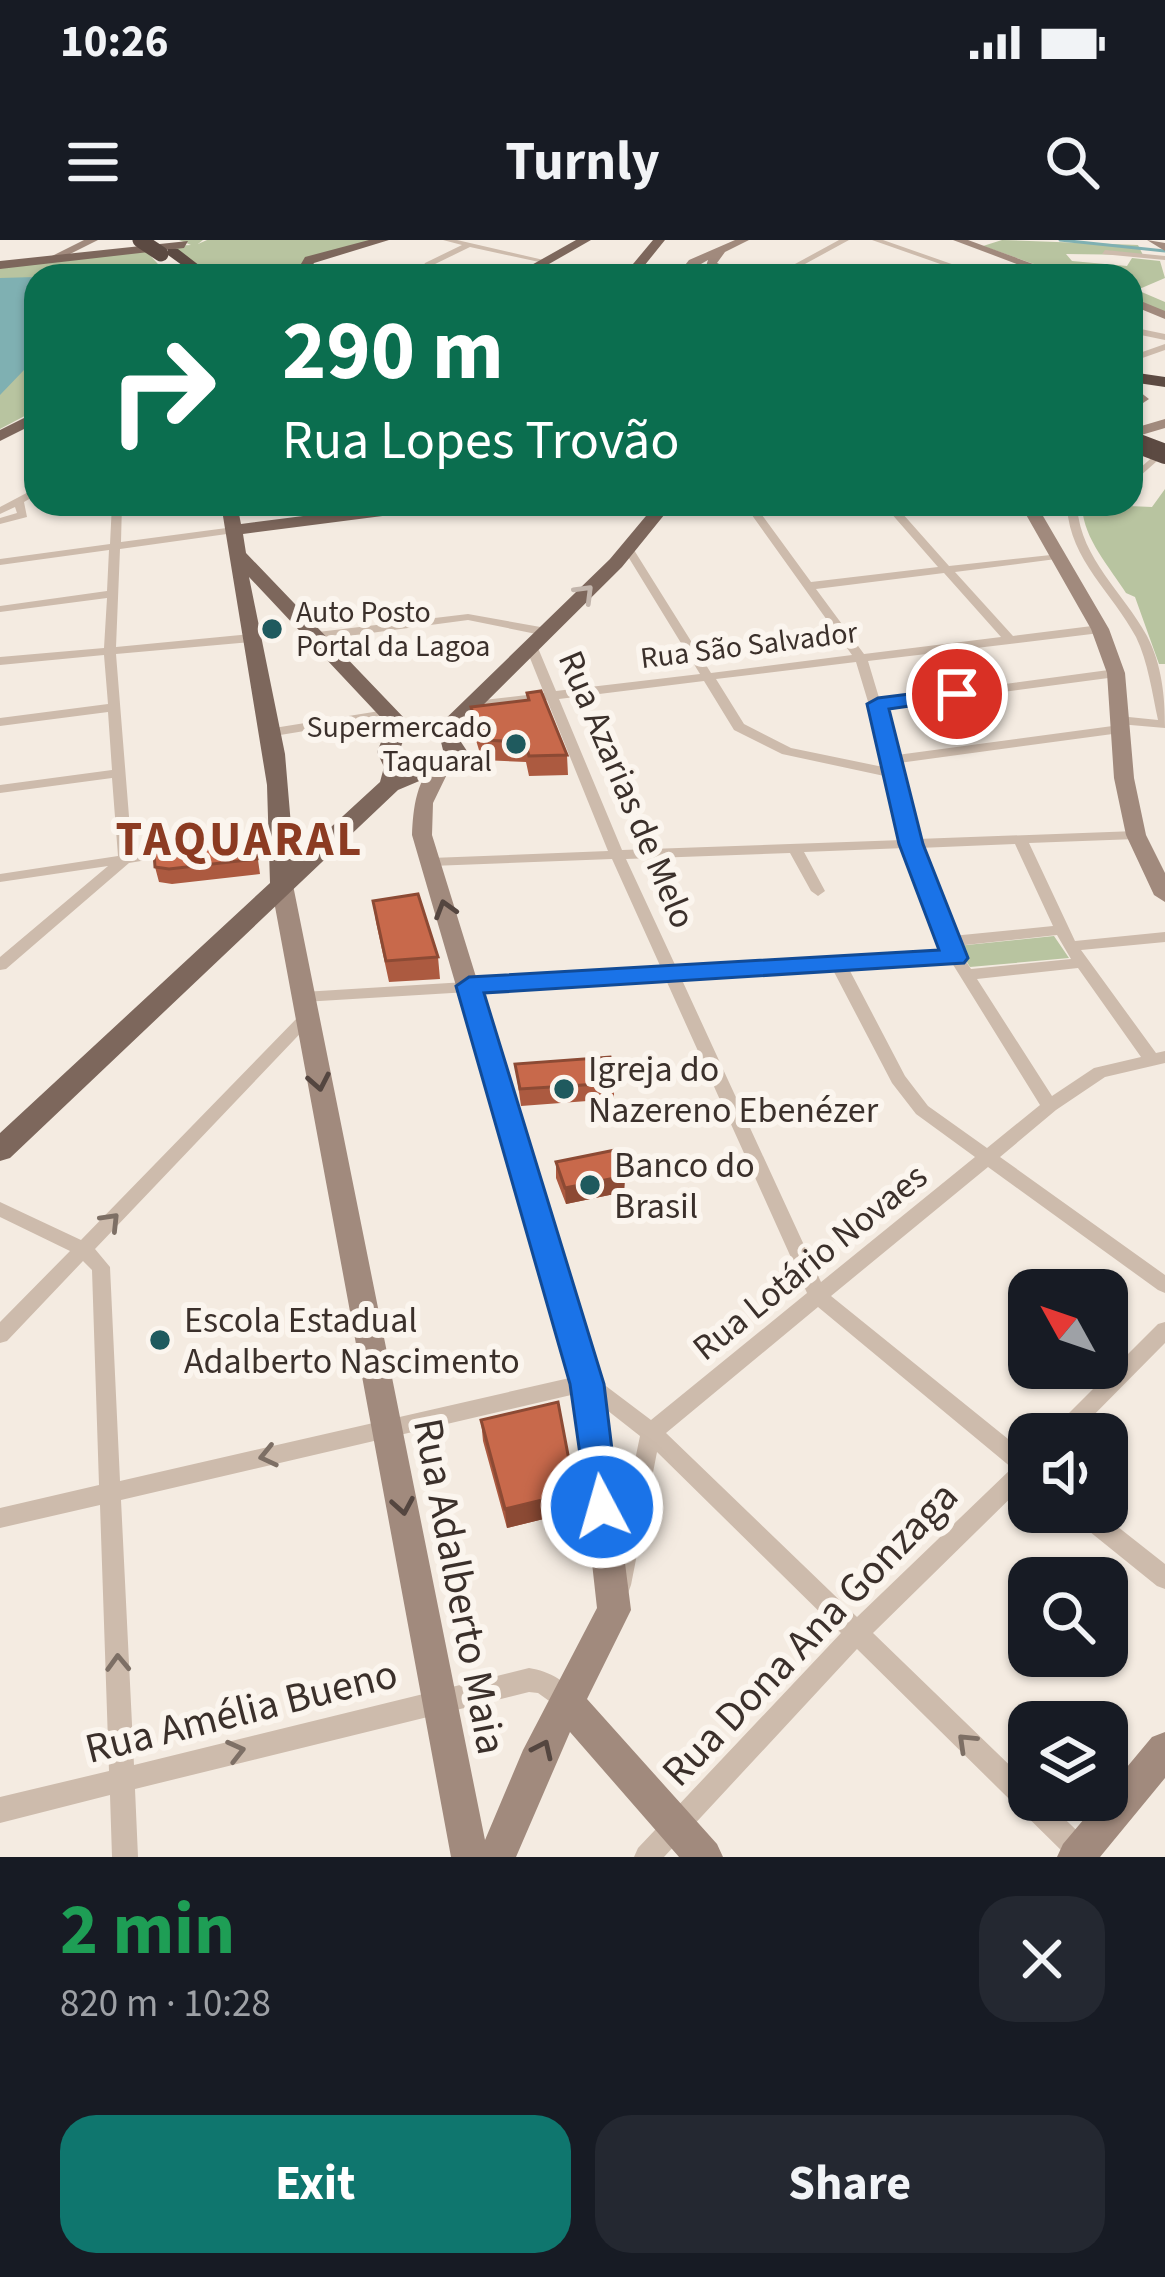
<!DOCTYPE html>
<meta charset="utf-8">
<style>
:root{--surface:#171b24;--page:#242831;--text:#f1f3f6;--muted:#9ea1a6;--accent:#0f766e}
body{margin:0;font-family:"Source Sans 3",sans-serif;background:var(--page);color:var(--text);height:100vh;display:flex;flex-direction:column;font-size:45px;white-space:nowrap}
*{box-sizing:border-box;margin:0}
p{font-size:39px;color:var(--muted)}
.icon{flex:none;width:66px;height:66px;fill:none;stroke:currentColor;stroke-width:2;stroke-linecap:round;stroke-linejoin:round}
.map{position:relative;height:1617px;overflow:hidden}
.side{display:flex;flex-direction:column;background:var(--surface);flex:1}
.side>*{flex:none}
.banner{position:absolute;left:24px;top:24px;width:1119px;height:252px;border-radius:36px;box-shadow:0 3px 9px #0004;background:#0b6e4f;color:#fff;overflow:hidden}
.needle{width:78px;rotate:310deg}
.tools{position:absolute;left:1008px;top:1029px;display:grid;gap:24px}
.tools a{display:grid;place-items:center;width:120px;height:120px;border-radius:24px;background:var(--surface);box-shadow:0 3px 9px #0004;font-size:60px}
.pin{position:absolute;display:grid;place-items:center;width:102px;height:102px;color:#fff;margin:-51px;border:6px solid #fff;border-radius:50%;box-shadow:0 3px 12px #0007}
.me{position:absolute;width:132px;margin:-66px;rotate:354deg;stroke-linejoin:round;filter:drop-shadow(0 0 9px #0008)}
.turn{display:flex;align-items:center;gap:42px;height:252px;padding:0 60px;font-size:54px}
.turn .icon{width:156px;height:156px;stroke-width:2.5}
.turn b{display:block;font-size:84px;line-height:102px}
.round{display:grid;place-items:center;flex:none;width:126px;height:126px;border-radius:36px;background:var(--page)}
.head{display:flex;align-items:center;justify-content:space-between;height:204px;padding:0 60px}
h1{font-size:72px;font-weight:700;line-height:90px;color:#1e9e55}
.primary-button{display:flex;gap:24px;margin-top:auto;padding:24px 60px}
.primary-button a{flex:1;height:138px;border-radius:36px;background:var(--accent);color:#fff;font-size:48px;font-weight:700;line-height:138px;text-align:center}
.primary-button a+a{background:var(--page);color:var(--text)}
.status{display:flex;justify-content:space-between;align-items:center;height:84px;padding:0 60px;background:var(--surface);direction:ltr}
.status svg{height:33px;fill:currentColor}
header{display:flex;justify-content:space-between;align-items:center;height:156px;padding:0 60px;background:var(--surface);font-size:54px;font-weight:700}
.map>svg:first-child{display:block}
.green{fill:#b8c4a0}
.water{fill:#7fb0b2}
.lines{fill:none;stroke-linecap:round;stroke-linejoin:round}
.stream{stroke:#7fb0b2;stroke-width:3}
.street{fill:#cdbbac;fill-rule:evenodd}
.secondary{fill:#a18a7d;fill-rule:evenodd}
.primary{fill:#7d675c;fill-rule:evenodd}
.highway{fill:#5c4a42;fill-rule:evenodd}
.highway-bridge-far1{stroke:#5c4a42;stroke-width:15}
.highway-bridge{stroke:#5c4a42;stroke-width:20}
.wall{fill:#ac5a40}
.shaded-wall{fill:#8c4a34}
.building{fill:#c8694b;stroke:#8c4a34;stroke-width:3}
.oneway{stroke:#c2b5ac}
.oneway2{stroke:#544640}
.oneway3{stroke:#7d6f65}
.route{fill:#1a73e8;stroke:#114b97;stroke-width:3}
.poi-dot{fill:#1f5a5e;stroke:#fbf5ee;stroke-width:4.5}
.labels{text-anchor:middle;stroke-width:12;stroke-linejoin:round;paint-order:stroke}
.far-poi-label{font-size:30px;fill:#3b302b;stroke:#fbf5ee;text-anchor:start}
.far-street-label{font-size:30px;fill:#3b302b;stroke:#fbf5ee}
.street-label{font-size:36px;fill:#3b302b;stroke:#fbf5ee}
.poi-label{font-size:36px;fill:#3b302b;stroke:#fbf5ee;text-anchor:start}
.near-street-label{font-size:42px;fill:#3b302b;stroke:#fbf5ee}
.district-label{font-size:48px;font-weight:bold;letter-spacing:3px;fill:#8c3b22;stroke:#fbf5ee}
</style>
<div class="status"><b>10:26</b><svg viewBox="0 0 49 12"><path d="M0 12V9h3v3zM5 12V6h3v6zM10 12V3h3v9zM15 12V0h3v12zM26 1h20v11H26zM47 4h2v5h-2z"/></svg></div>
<header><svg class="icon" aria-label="menu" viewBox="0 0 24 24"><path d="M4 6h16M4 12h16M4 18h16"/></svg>Turnly<svg class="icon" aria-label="search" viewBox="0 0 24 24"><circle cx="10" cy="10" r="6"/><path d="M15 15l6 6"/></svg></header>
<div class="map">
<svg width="1165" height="1617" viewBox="0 0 1165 1617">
<rect width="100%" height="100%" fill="#f4ebe1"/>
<!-- green -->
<path class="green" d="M 179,0 L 203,0 L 198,4 L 207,0 L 377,0 L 315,16 L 296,36 L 212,36 L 171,6 L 191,5 Z
M 1002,0 L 1138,5 L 1143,15 L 1066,14 L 1072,21 L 1127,26 L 1132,18 L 1160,21 L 1165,38 L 1137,50 L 1165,62 L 1165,73 L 1131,59 L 1131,36 L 1068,36 L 983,6 Z
M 146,11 L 169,36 L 36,36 L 36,170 L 0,189 L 0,27 Z
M 1165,249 L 1165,424 L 1159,424 L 1135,357 L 1126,353 C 1109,326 1082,297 1082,264 L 1152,267 Z
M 1054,696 L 1069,718 L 970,727 L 957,706 Z"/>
<!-- water -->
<path class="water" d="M 36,37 L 36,127 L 24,130 L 0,155 L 0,38 Z"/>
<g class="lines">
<!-- stream -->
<path class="stream" d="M 1060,0 L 1165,11"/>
<!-- street -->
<path class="street" d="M 443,0 L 457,0 L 548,21 L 544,23 L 470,7 L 431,26 L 426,36 L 418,36 L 425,23 L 462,5 Z
M 839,0 L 849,0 L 783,36 L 773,36 Z
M 872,0 L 883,0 L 986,36 L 967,33 L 967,36 L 926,36 L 930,34 L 966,33 Z
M 1105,10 L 1165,16 L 1165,20 L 1102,14 Z
M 1131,87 L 1165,94 L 1165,100 L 1131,93 Z
M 1165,104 L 1165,110 L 1131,122 L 1131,116 Z
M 1165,206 L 1165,214 L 1131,244 L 1131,236 Z
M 36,248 L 36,255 L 24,262 L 27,277 L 0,284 L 0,278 L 17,273 L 15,267 L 0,274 L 0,267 Z
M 112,264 L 122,264 L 121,302 L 234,287 L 239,290 L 234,293 L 120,309 L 116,407 L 251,394 L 257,398 L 251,402 L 116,414 L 132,614 L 177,607 L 184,611 L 177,615 L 129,623 L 6,729 L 0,730 L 0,717 L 108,626 L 0,642 L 0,634 L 118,616 L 112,538 L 0,553 L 0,545 L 112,530 L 108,472 L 0,486 L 0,478 L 108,464 L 104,415 L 0,425 L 0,417 L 104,408 L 107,358 L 0,372 L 0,366 L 107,351 L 109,310 L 0,325 L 0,319 L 110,304 Z
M 331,264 L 341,264 L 348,277 L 347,279 L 339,279 Z
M 744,264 L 754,264 L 811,342 L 938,327 L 883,264 L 894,264 L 949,326 L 1060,314 L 1060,318 L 1056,319 L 955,332 L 1013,396 L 1100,385 L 1106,389 L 1100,393 L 868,421 L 880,461 L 1116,429 L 1122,433 L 1116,437 L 882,468 L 897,515 L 1120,485 L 1126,489 L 1120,493 L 899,523 L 917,599 L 1136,591 L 1143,595 L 1136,599 L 1029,603 L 1075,701 L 1165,692 L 1165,702 L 1081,710 L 1156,813 L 1165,811 L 1165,823 L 1105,837 L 1056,870 L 1000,917 L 1165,1035 L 1165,1053 L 1158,1050 L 988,927 L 831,1056 L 1029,1216 L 1029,1240 L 873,1393 L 1029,1544 L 1029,1560 L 1045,1560 L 1095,1608 L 1099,1617 L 1068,1617 L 857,1409 L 664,1617 L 634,1617 L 638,1608 L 841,1393 L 657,1212 L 631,1345 L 628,1353 L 620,1356 L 612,1353 L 609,1345 L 640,1196 L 584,1152 L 121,1260 L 134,1525 L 529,1428 C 549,1431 570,1442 578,1461 L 574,1469 L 566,1473 L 538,1453 L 529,1452 L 135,1549 L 138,1617 L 112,1617 L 110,1555 L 0,1583 L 0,1557 L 109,1531 L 100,1265 L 0,1288 L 0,1268 L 99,1245 L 92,1030 L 83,1021 L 7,1101 L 0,1103 L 0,1082 L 70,1011 L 0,977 L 0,962 L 81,1000 L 300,775 L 312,775 L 314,779 L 95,1009 L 110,1027 L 120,1241 L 587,1134 L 594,1137 L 651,1180 L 807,1053 L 666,740 L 303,762 L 295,757 L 303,752 L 662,730 L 612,619 L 431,626 L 424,622 L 431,618 L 608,611 L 547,460 L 475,469 L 469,465 L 475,461 L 544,453 L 526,408 L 532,404 L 538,408 L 556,451 L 700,434 L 624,310 L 625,308 L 634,310 L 711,433 L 852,415 ZM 944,333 L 1001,397 L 864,414 L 816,349 ZM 856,422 L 888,528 L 791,508 L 744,484 L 716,439 ZM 704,441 L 734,490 L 782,514 L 889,537 L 903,600 L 622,610 L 559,459 ZM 1015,604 L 1053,686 L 952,696 L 919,608 ZM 905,608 L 938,702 L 946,714 L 677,729 L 626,619 L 790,613 L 811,651 L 818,656 L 825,651 L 804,612 ZM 1057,695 L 1071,719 L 971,729 L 956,706 ZM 952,723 L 1040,865 L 987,908 L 928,866 L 905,836 L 849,729 ZM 1078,728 L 1141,817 L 1094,828 L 1052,856 L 977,739 ZM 833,730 L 892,843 L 916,874 L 975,917 L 821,1042 L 682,740 ZM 818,1067 L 1012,1228 L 857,1377 L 666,1193 Z
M 1067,264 L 1077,264 C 1079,317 1123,352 1147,396 C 1162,425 1165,456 1165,488 L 1119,484 L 1113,480 L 1119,476 L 1158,480 C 1152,452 1148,422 1136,397 C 1112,352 1068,318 1067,264 Z
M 468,374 L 546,388 L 552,392 L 546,396 L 468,380 L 318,400 L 312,396 L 318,392 Z
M 392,469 L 396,470 L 396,476 L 274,496 L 268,492 L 274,488 Z
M 285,592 L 290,593 L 292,596 L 290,599 L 232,607 L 225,603 L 232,599 Z
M 1165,1082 L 1165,1103 L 1075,1194 L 1051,1194 L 1054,1188 L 1158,1084 Z
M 1071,1272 L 1099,1272 L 1165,1324 L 1165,1349 L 1157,1346 L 1074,1279 Z"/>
<!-- secondary -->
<path class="secondary" d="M 84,0 L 98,0 L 62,18 L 52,16 Z
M 735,0 L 749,0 L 725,12 L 717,23 L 746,36 L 730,36 L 706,26 L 708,20 L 694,28 L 708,36 L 693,36 L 682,29 L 689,20 Z
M 953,0 L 968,0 L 1066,36 L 1049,36 Z
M 1147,0 L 1165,3 L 1165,11 Z
M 1131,57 L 1165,71 L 1165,79 L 1131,65 Z
M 1131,145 L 1149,159 L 1131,171 Z
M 1165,179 L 1165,188 L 1131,198 L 1131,189 Z
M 1020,264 L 1036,264 L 1109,389 L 1125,433 L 1134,538 L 1146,595 L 1165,633 L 1165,662 L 1154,655 L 1126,595 L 1114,538 L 1107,433 L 1091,389 Z
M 440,522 L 450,528 L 433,563 L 432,595 L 602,1143 L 631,1370 L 587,1459 L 717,1604 L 723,1617 L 679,1617 L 570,1492 L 516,1617 L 451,1617 L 271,645 L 282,638 L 293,645 L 485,1600 L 523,1510 L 597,1368 L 572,1143 L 412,595 C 413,570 416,534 440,522 Z
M 1165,1492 L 1165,1538 L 1100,1617 L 1057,1617 L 1063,1604 L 1100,1560 L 1107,1560 L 1107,1551 L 1152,1497 Z"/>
<!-- primary -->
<path class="primary" d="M 369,0 L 389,0 L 314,23 L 306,36 L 294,36 L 305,17 Z
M 576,0 L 591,0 L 528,36 L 512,36 Z
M 653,0 L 665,0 L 636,36 L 623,36 Z
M 188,1 L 184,8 L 0,29 L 0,21 Z
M 36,172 L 36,183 L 0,201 L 0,190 Z
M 221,264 L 237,264 L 241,284 L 397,264 L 445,264 L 437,269 L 243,294 L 246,313 L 406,480 L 436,488 L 610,319 L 656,264 L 673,264 L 622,327 L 455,493 L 467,511 L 462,523 L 398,550 L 10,918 L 0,921 L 0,893 L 270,643 L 267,545 ZM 249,337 L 388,485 L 377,512 L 384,527 L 380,542 L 294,621 L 285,514 ZM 406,493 L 441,502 L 444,514 L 405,531 L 399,512 Z"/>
<!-- highway -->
<path class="highway" d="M 168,9 L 178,9 L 213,36 L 197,36 L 168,15 Z
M 1131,132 L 1165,137 L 1165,147 L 1131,142 Z"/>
<!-- highway-bridge-far1 -->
<path class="highway-bridge-far1" d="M 140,0 L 161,14"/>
<!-- highway-bridge -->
<path class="highway-bridge" d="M 1131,201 L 1165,214"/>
</g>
<!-- wall -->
<path class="wall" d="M 527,453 L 567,515 L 568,535 L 529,536 L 526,522 L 482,520 L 472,487 L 471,467 L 527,460 Z
M 255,599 L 260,634 L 172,644 L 159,642 L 155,627 Z
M 373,661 L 438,717 L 440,739 L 389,742 L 376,682 Z
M 515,824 L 614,843 L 614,859 L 521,866 Z
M 556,922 L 625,936 L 624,952 L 566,964 L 556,938 Z
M 481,1180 L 576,1271 L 507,1288 L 483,1201 Z"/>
<!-- shaded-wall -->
<path class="shaded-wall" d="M 625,936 L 624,952 L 566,964 L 565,948 Z
M 575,1252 L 576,1271 L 507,1288 L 505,1269 Z"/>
<!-- building -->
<path class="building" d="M 541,451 L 567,515 L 529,516 L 525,502 L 481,500 L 471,467 L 529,460 L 527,453 Z
M 255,599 L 257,619 L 169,629 L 155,627 L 154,613 Z
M 418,654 L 438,717 L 386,721 L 373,661 Z
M 610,817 L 614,843 L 520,849 L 515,824 Z
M 615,910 L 625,936 L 565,948 L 556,922 Z
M 558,1162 L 575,1252 L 505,1269 L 481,1180 Z"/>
<!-- one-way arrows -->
<defs><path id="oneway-chevron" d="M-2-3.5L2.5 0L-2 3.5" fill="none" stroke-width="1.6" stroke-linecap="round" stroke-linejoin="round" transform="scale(3)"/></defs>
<use class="oneway" href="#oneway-chevron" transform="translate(585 353) rotate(-45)"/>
<g class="oneway2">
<use href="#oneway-chevron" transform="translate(445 669) rotate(-107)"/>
<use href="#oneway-chevron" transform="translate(319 842) rotate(79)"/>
<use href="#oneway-chevron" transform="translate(403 1266) rotate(80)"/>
<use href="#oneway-chevron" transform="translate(543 1509) rotate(-65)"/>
</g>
<g class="oneway3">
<use href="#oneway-chevron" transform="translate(111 981) rotate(-46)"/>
<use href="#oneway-chevron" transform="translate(268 1216) rotate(167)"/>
<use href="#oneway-chevron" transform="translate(118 1423) rotate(-92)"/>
<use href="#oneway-chevron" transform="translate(966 1502) rotate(-136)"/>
<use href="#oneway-chevron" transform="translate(236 1511) rotate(-14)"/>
</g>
<!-- route -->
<path class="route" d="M 957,448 L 967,454 L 964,458 L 889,469 L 923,604 L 968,718 L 964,723 L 484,753 L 604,1144 L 619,1267 L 614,1278 L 602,1283 L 589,1278 L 570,1144 L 456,746 L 469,737 L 939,710 L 899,604 L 867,464 L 878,458 Z"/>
<!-- markers -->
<g class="poi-dot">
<circle cx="272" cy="389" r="12"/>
<circle cx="516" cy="504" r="12"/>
<circle cx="564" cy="849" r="12"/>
<circle cx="590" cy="945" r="12"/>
<circle cx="160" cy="1100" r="12"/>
</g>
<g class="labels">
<!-- far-poi labels -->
<g class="far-poi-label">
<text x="296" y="382">Auto Posto<tspan x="296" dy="34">Portal da Lagoa</tspan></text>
<text x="492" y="497" text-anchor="end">Supermercado<tspan x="492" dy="34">Taquaral</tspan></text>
</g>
<!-- far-street labels -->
<g class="far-street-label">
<text transform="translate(749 405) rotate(-7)" y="10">Rua São Salvador</text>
</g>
<!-- street labels -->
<g class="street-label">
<text transform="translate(628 549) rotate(67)" y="13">Rua Azarias de Melo</text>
<text transform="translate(809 1021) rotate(-39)" y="13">Rua Lotário Novaes</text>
</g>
<!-- poi labels -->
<g class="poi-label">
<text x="588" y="841">Igreja do<tspan x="588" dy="41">Nazereno Ebenézer</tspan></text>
<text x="614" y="937">Banco do<tspan x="614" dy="41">Brasil</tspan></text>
<text x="184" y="1092">Escola Estadual<tspan x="184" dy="41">Adalberto Nascimento</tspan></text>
</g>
<!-- near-street labels -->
<g class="near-street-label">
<text transform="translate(461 1346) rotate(79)" y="15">Rua Adalberto Maia</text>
<text transform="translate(809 1393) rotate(-46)" y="15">Rua Dona Ana Gonzaga</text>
<text transform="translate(241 1470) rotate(-14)" y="15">Rua Amélia Bueno</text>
</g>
<!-- district labels -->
<g class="district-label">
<text x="240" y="615">TAQUARAL</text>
</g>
</g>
</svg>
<div class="tools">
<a><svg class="needle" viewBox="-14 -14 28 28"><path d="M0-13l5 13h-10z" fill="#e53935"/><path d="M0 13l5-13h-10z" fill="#9ea1a6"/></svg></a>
<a><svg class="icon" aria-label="sound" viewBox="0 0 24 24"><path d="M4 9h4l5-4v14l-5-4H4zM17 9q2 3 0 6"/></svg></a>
<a><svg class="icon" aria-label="search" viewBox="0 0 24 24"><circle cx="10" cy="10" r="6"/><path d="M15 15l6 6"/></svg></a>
<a><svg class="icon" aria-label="layers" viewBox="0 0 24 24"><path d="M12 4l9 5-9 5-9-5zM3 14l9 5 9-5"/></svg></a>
</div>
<div class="pin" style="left:957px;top:454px;background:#d93025"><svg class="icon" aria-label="arrive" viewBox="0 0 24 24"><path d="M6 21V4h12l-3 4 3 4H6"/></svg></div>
<svg class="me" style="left:602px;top:1267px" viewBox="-20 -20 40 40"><circle r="17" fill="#1a73e8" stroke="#fff" stroke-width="3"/><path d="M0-11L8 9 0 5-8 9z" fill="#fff"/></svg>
<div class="banner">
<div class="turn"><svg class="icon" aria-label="right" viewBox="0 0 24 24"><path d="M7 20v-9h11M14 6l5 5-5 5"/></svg><div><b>290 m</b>Rua Lopes Trovão</div></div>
</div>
</div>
<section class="side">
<div class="head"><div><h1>2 min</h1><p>820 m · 10:28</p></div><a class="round"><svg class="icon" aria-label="close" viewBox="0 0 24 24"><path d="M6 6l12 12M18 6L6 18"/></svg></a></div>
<div class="primary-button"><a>Exit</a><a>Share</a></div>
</section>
